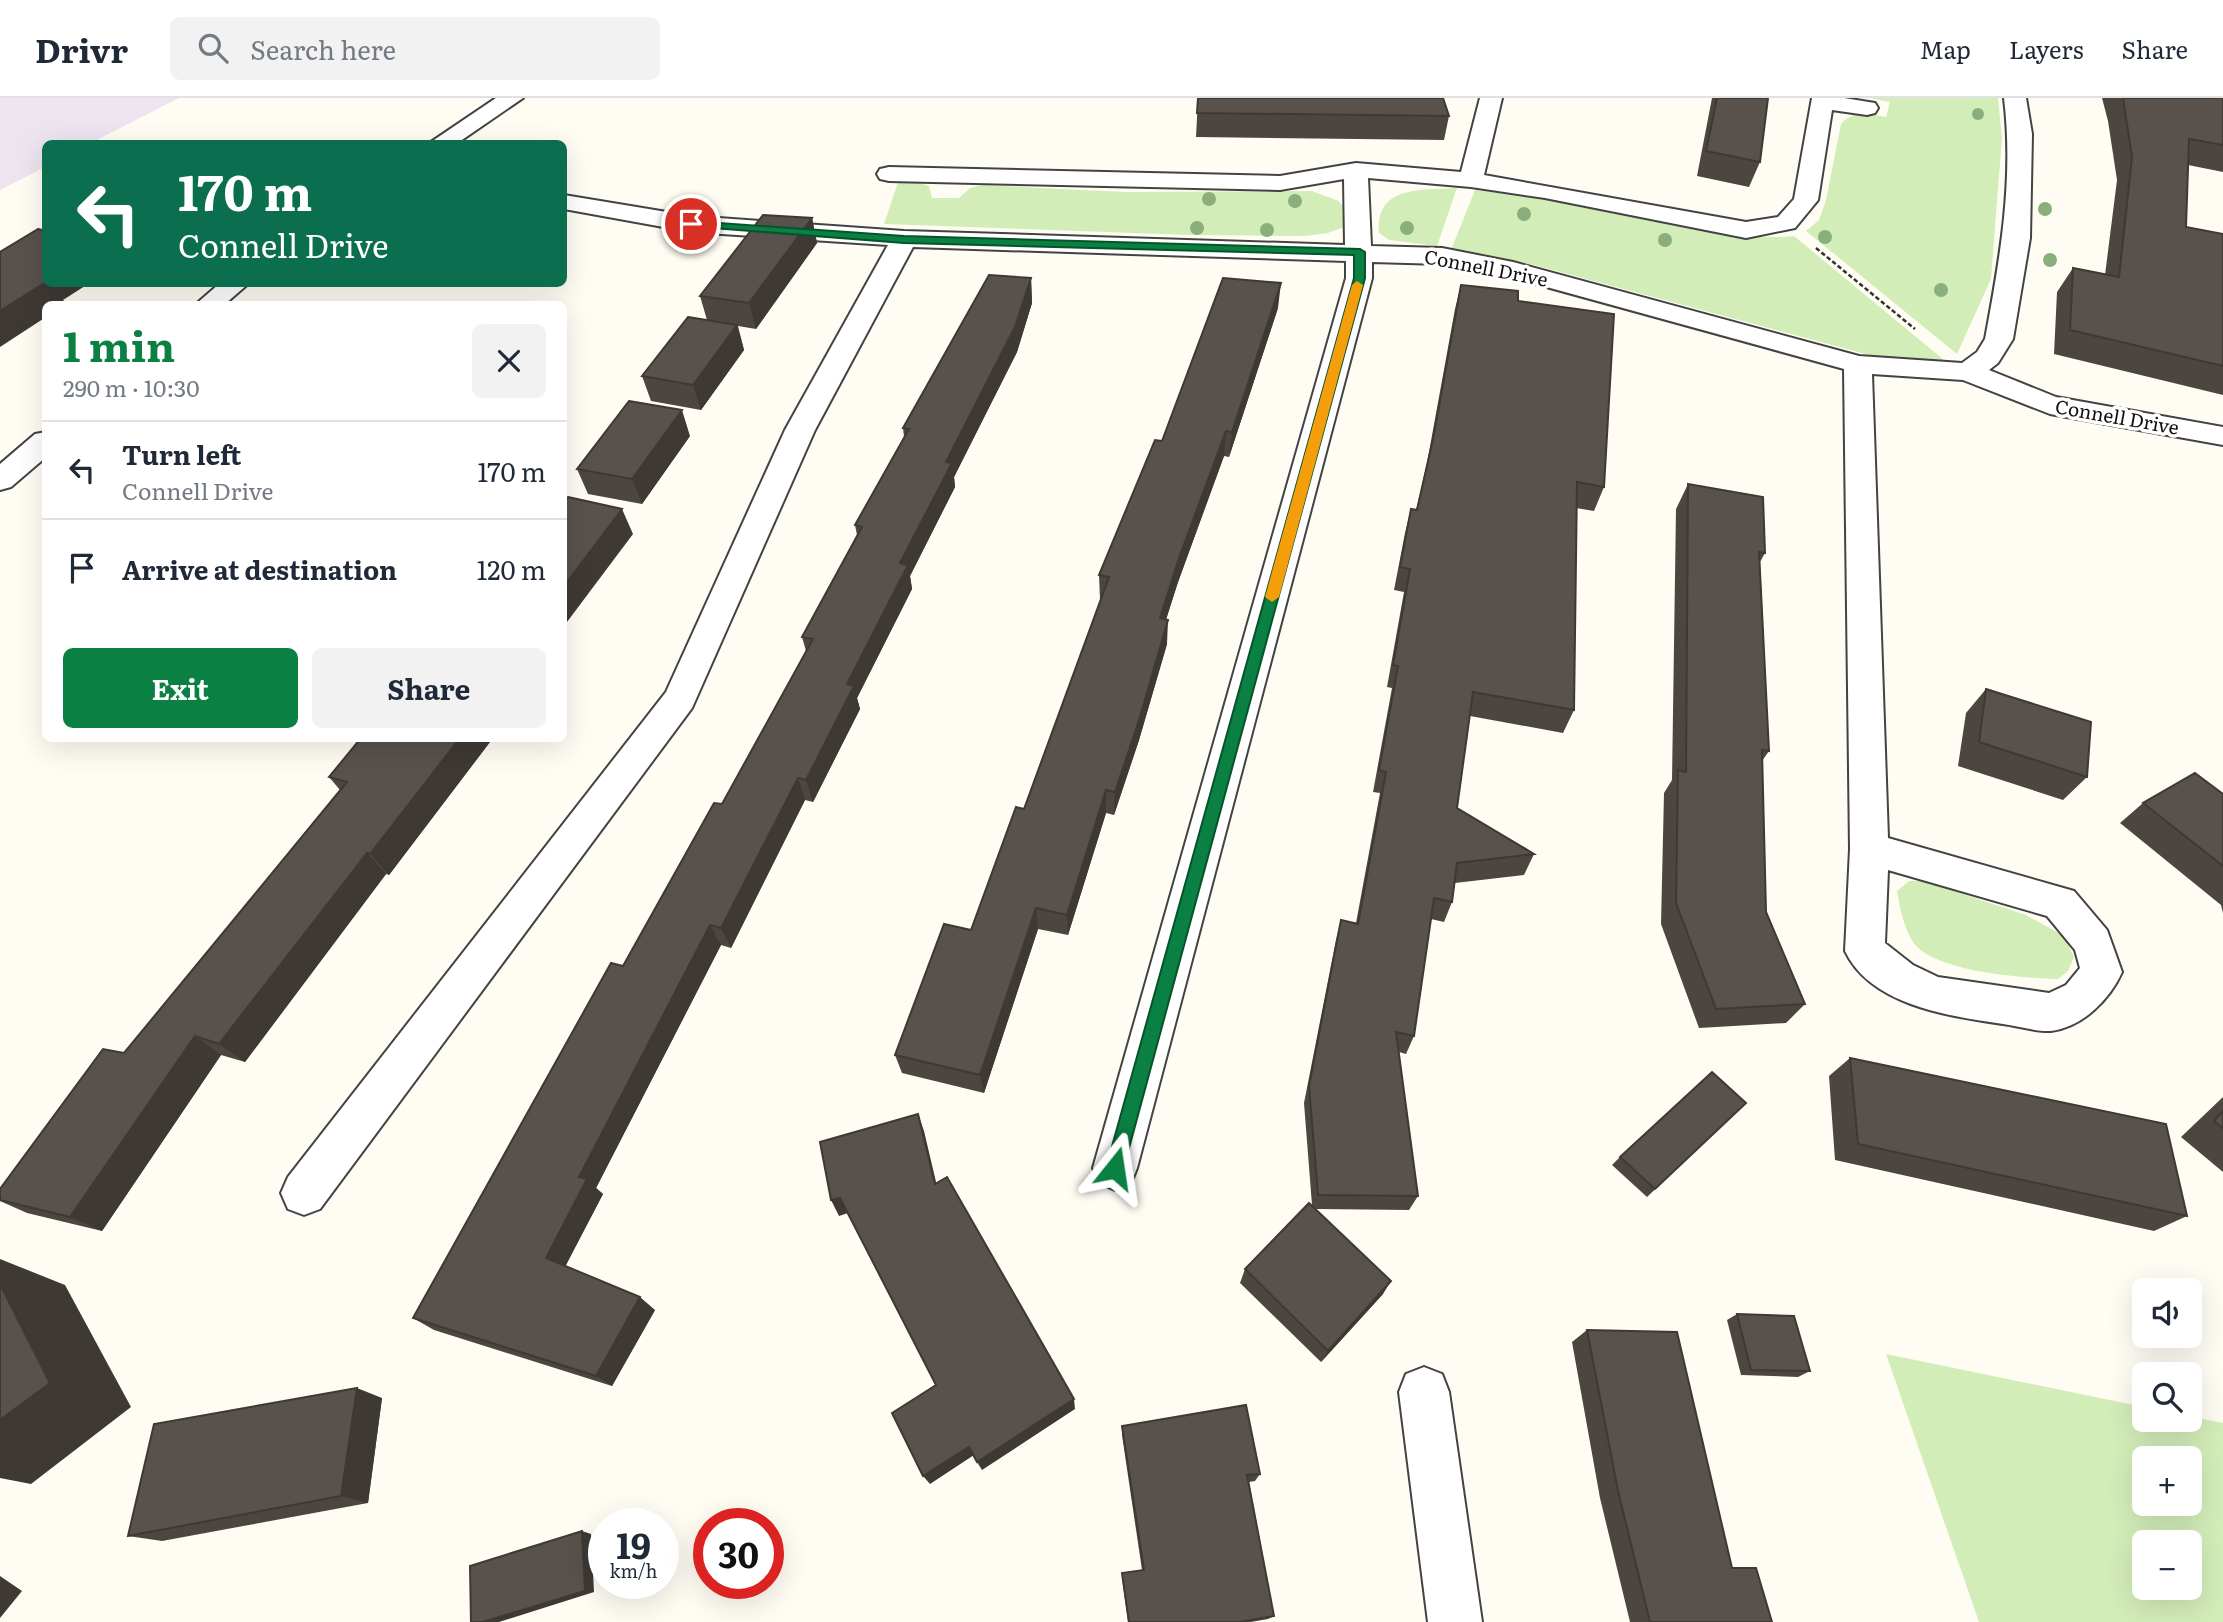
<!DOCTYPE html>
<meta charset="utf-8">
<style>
:root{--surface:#fff;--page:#f2f2f3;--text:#1f2937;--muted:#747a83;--line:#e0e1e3;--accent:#0b8043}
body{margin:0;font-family:Literata,serif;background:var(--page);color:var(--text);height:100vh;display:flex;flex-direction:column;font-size:26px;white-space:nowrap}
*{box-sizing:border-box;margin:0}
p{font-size:23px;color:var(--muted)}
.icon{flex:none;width:38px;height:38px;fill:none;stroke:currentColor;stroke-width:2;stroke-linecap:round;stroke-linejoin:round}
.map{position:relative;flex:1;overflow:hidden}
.sheet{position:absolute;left:42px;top:203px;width:525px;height:441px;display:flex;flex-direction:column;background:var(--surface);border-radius:10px;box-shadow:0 7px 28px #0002}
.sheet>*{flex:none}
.top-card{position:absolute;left:42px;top:42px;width:525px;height:147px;border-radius:10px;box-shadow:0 7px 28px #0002;background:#0b6e4f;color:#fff;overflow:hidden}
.buttons{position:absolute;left:2132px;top:1180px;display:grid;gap:14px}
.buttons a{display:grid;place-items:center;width:70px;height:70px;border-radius:10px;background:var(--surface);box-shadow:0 7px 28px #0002;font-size:35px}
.speed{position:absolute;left:588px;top:1410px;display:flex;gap:14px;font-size:35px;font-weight:700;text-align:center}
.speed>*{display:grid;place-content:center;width:91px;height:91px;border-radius:50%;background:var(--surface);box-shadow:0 7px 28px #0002;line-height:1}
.speed small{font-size:18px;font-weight:400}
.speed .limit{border:10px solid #d22;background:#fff;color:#111}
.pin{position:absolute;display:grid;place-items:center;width:60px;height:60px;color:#fff;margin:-30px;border:4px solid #fff;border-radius:50%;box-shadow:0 2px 7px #0007}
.me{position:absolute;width:77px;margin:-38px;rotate:15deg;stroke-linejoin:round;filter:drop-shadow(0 0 5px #0008)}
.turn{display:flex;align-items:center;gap:24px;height:147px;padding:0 21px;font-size:32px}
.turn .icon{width:91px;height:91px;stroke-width:2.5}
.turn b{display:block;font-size:49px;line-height:60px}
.round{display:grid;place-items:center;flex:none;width:74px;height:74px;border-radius:10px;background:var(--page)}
.overview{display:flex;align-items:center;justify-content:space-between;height:119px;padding:0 21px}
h1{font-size:42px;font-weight:700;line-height:52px;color:var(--accent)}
.button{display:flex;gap:14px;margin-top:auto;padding:14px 21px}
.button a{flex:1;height:80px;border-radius:10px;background:var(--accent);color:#fff;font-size:28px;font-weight:700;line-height:80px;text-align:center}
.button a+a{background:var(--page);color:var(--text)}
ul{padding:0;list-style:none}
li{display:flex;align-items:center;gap:21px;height:98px;padding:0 21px;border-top:2px solid var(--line)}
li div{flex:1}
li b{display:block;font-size:26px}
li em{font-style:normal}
header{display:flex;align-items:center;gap:42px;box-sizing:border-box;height:98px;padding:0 35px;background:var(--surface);border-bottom:2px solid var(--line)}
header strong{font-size:33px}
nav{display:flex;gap:38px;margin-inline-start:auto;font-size:24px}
.search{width:490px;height:63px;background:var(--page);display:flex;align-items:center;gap:18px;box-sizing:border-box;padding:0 24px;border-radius:10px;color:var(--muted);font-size:26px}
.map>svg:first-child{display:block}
.industrial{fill:#eee4ef}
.green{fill:#d3edb9;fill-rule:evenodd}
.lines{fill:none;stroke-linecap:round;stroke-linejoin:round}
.minor-casing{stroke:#434343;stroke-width:4}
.tertiary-casing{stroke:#434343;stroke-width:4}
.path{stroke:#323232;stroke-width:2.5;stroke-dasharray:4.5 2.5;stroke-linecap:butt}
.minor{fill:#fff;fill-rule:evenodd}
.tertiary{fill:#fff;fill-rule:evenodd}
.tree{fill:#8aae7c}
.wall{fill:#4d4640}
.shaded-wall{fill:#3e3934}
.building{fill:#59514b;stroke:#3e3934;stroke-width:2}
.route{fill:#0b8043;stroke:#07532c;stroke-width:2}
.slow{fill:#f59e0b}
.labels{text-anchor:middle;stroke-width:7;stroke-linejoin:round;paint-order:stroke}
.far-street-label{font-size:19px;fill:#101010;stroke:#fff}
</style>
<header>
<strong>Drivr</strong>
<div class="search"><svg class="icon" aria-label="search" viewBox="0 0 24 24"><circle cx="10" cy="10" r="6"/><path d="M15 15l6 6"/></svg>Search here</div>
<nav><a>Map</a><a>Layers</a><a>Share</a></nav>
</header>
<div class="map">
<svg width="2223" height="1524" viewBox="0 0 2223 1524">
<rect width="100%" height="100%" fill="#fffdf3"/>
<!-- industrial -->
<path class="industrial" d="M 0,0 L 179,0 L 91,45 L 46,46 L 45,69 L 0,92 Z"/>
<!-- green -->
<path class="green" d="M 1869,0 L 1998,0 L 2002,40 L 1991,181 L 1957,256 L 1806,133 L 1819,122 L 1826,102 L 1841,26 C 1854,11 1869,16 1886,19 L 1890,4 Z
M 898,84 L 917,84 L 929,88 L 932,100 L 959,100 L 970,90 L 982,87 L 1125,94 L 1312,93 L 1339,103 L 1350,119 L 1344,129 L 1328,135 L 1305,138 L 1187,137 L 884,126 Z
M 1457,90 L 1437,148 L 1389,142 L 1379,135 C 1375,87 1422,92 1457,90 Z
M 1475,92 C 1534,99 1592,109 1650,120 C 1698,129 1745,143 1794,138 L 1944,262 L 1923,267 L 1888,262 L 1534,167 L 1451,152 Z
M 1909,783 L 1924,783 L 2026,817 L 2064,838 L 2074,859 L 2068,873 L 2058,881 C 2024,880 1933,874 1913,844 C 1904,830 1900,810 1897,793 Z
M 1886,1256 L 2144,1309 L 2144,1321 L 2189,1321 L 2189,1318 L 2223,1325 L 2223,1524 L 1979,1524 ZM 2144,1360 L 2189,1360 L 2189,1405 L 2144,1405 ZM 2144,1444 L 2189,1444 L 2189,1489 L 2144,1489 Z"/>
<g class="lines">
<defs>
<path id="minor" d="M 1480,0 L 1502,0 L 1484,77 L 1746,124 L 1778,119 L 1794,101 L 1812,0 L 1844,0 L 1875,5 L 1878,10 L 1875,15 L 1867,17 L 1832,12 L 1818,102 L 1795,130 L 1746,140 L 1545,100 L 1471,89 L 1368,80 L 1371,148 L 1442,150 L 1513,164 L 1859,258 L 1962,265 L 1977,254 L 1985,241 C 2000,161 2014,82 2004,0 L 2026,0 L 2032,36 L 2030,140 L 2013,241 L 1998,265 L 1989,272 L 2056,299 L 2223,329 L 2223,347 L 2050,316 L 1963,282 L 1872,276 L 1888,740 L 2074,793 L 2107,832 L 2122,874 C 2110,901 2083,929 2051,933 C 2037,934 2018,928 2003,926 C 1950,918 1871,908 1845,853 L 1850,751 L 1844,271 L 1510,179 L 1442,166 L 1372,164 L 1372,180 L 1137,1070 L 1131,1085 L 1115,1092 L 1099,1085 L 1093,1070 L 1346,180 L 1346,163 L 913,149 L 815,332 L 692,610 L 320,1111 L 304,1117 L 288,1111 L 281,1095 L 288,1079 L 666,594 L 785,332 L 888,147 L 691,134 L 564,111 L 564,97 L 691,118 L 904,133 L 1345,147 L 1344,81 L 1280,92 L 889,83 L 880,81 L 877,76 L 880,71 L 889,69 L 1280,78 L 1356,65 L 1461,74 ZM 1888,772 L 2047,818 L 2075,852 L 2080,870 L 2066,887 L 2049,895 L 1938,879 L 1913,867 L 1885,845 Z
M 1424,1269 L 1442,1276 L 1449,1294 L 1482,1524 L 1428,1524 L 1399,1294 L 1406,1276 Z"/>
<path id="tertiary" d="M 496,0 L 523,0 L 456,46 L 428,46 Z
M 219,186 L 248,186 L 225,206 L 196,206 Z
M 46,334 L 46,359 L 11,389 L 0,392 L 0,366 L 35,336 Z"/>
</defs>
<!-- minor casing -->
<use href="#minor" class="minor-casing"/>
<!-- tertiary casing -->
<use href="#tertiary" class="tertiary-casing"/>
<!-- path -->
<path class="path" d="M 1816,150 L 1915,231"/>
<!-- minor -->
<use href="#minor" class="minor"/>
<!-- tertiary -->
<use href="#tertiary" class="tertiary"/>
</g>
<!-- trees -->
<g class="tree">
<circle cx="1978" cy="16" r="6"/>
<circle cx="1209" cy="101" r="7"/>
<circle cx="1295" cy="103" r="7"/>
<circle cx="2045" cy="111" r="7"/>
<circle cx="1524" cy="116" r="7"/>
<circle cx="1197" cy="130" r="7"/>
<circle cx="1407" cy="130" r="7"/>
<circle cx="1267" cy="132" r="7"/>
<circle cx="1825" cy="139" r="7"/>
<circle cx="1665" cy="142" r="7"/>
<circle cx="2050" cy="162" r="7"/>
<circle cx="1941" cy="192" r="7"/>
</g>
<!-- wall -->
<path class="wall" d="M 1198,0 L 1449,18 L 1444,42 L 1196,39 Z
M 1712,0 L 1768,0 L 1760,64 L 1749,89 L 1697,78 Z
M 2102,0 L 2223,0 L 2223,74 L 2188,67 L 2186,129 L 2223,136 L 2223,297 L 2054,256 L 2057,194 L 2073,170 L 2105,177 L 2117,82 L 2108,23 Z
M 812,120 L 817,145 L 756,231 L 738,228 L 744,252 L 701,312 L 651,303 L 642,278 L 707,222 L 700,198 Z
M 1031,180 L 1032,205 L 1017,254 L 954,379 L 955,389 L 910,478 L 912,491 L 857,600 L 860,611 L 813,704 L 805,702 L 731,850 L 721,847 L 596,1090 L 603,1096 L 565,1168 L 655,1212 L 612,1288 L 434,1232 L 413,1220 L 623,868 L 722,706 L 806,553 L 802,539 L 857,437 L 855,427 L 904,339 L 903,330 Z
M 1461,187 L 1518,203 L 1604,389 L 1594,413 L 1576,410 L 1574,612 L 1563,635 L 1470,618 L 1457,710 L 1534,756 L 1524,777 L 1455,785 L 1452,804 L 1444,824 L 1431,821 L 1414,938 L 1406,956 L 1399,954 L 1418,1098 L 1409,1112 L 1316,1111 L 1383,1196 L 1321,1264 L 1240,1185 L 1245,1171 L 1312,1107 L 1304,1005 L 1336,842 L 1341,822 L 1356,825 L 1380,695 L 1373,694 L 1392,590 L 1387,589 L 1404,494 L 1394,492 L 1405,435 L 1411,411 L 1416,412 L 1427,365 L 1455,211 Z
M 1278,210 L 1229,359 L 1224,358 L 1178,484 L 1166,521 L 1167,546 L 1139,642 L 1114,717 L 1106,715 L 1068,837 L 1038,831 L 984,995 L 902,975 L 895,957 L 971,832 L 1024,711 L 1101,502 L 1100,502 L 1099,477 L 1162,343 Z
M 690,338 L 642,406 L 588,396 L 577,371 Z
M 1688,386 L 1765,455 L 1760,464 L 1769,653 L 1762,663 L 1766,814 L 1805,906 L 1786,925 L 1699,930 L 1661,826 L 1664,695 L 1672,682 L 1676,411 Z
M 1986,591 L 2087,679 L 2063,702 L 1958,668 L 1966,615 Z
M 361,640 L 493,640 L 389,777 L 386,776 L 245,964 L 221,957 L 102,1133 L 27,1115 L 0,1103 L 0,1091 L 124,955 L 340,692 L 329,679 Z
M 2223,696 L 2223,815 L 2221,807 L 2120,725 L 2143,705 Z
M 1850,960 L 2187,1118 L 2154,1133 L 1835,1062 L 1829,978 Z
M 2223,999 L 2223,1074 L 2181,1039 Z
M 1746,1005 L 1647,1099 L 1612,1067 L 1620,1059 Z
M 1737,1216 L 1810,1273 L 1798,1279 L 1741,1277 L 1727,1222 Z
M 1587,1232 L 1732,1470 L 1772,1524 L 1630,1524 L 1600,1400 L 1572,1244 Z
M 382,1300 L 368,1405 L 162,1443 L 128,1438 Z
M 1122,1328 L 1260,1376 L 1255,1383 L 1249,1384 L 1274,1518 L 1268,1521 L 1251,1524 L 1128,1524 L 1122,1480 L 1122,1475 L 1142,1472 L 1122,1337 Z"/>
<!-- shaded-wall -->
<path class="shaded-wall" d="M 812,120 L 817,145 L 756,231 L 749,205 Z
M 1031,180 L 1032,205 L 1017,254 L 954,379 L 955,389 L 910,478 L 912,491 L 857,600 L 860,611 L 813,704 L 806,682 L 900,465 Z
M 46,184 L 46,186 L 88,186 L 63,202 L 66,205 L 64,206 L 46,206 L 46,219 L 0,249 L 0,213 Z
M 1281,185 L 1278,210 L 1229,359 L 1232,334 Z
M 737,227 L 744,252 L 701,312 L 693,287 Z
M 682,312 L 690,338 L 642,406 L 632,381 Z
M 1226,333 L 1224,358 L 1178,484 L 1159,544 L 1160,520 L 1179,460 Z
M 622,411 L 633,436 L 564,528 L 564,488 Z
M 1168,522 L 1167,546 L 1139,642 L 1114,717 L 1115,694 Z
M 460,640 L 493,640 L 389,777 L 370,756 Z
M 798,680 L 805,702 L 731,850 L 721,830 Z
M 1106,692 L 1106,715 L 1068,837 L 1067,817 Z
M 367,755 L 386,776 L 245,964 L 219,946 Z
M 1036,810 L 1038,831 L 984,995 L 980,977 Z
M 710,827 L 721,847 L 596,1090 L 603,1096 L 563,1173 L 546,1160 L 579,1079 Z
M 195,938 L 221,957 L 102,1133 L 70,1119 Z
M 918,1016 L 924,1033 L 940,1101 L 935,1086 Z
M 840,1100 L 848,1115 L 839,1118 L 831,1102 Z
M 0,1161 L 65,1187 L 131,1309 L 31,1386 L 0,1380 Z
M 1391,1183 L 1383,1196 L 1321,1264 L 1328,1253 Z
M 640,1199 L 655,1212 L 612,1288 L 596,1278 Z
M 357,1290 L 382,1300 L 368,1405 L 341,1398 Z
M 1074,1301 L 1075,1311 L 982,1372 L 977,1364 Z
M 969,1349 L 974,1357 L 930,1386 L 923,1378 Z
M 582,1433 L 591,1436 L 594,1494 L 499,1524 L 483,1524 Z
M 0,1478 L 22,1493 L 0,1520 Z"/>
<!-- building -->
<path class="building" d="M 1198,0 L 1443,0 L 1449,18 L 1197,15 Z
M 1717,0 L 1768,0 L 1760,64 L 1706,53 Z
M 2123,0 L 2223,0 L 2223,47 L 2189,41 L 2186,129 L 2223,136 L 2223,268 L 2070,232 L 2073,170 L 2119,179 L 2132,59 Z
M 763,117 L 812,120 L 749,205 L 700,198 Z
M 38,131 L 46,133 L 46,184 L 0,213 L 0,154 Z
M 989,177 L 1031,180 L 1015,229 L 946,364 L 952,365 L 900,465 L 908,467 L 847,586 L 854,588 L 806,682 L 798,680 L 721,830 L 710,827 L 579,1079 L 587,1081 L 546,1160 L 640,1199 L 596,1278 L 413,1220 L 611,865 L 623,868 L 714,705 L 722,706 L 813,541 L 802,539 L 862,429 L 855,427 L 909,331 L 903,330 Z
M 1223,180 L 1281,185 L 1232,334 L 1226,333 L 1179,460 L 1160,520 L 1168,522 L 1140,619 L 1115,694 L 1106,692 L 1067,817 L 1036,810 L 980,977 L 895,957 L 944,826 L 971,832 L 1016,709 L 1024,711 L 1109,479 L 1099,477 L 1155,342 L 1162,343 Z
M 1461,187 L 1518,193 L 1518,203 L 1614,216 L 1604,389 L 1577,384 L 1574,612 L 1473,594 L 1457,710 L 1534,756 L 1457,765 L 1452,804 L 1434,800 L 1414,938 L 1396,934 L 1418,1098 L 1318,1097 L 1309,988 L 1341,822 L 1358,826 L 1386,674 L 1379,672 L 1398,568 L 1393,567 L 1410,471 L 1400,469 L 1411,411 L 1417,412 L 1433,341 Z
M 688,219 L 737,227 L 693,287 L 642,278 Z
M 629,303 L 682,312 L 632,381 L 577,371 Z
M 1688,386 L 1763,399 L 1765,455 L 1759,454 L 1769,653 L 1762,652 L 1766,814 L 1805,906 L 1716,911 L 1676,805 L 1678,672 L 1686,674 Z
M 568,399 L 622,411 L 564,488 L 564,405 Z
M 1986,591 L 2091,624 L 2087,679 L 1979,644 Z
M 361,640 L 460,640 L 370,756 L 367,755 L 219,946 L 195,938 L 70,1119 L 0,1102 L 0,1091 L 103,951 L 124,955 L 347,684 L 329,679 Z
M 2195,675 L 2223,696 L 2223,768 L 2143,705 Z
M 1850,960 L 2166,1026 L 2187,1118 L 1858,1046 Z
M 1712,974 L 1746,1005 L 1655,1091 L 1620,1059 Z
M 2223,1013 L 2223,1030 L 2214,1023 Z
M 918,1016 L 935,1086 L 947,1079 L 1074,1301 L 977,1364 L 969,1349 L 923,1378 L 892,1315 L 936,1287 L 840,1100 L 831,1102 L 820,1044 Z
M 1309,1105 L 1391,1183 L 1328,1253 L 1245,1171 Z
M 0,1186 L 50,1285 L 0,1322 Z
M 1737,1216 L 1794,1218 L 1810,1273 L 1751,1272 Z
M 1587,1232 L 1677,1234 L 1732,1470 L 1756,1470 L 1772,1524 L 1650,1524 L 1618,1393 Z
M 357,1290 L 341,1398 L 128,1438 L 154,1326 Z
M 1246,1307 L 1260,1376 L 1247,1377 L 1274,1518 L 1240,1524 L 1129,1524 L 1122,1475 L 1144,1472 L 1122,1328 Z
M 582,1433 L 585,1493 L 483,1524 L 471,1524 L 470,1468 Z"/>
<!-- route -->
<path class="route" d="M 691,123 L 904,138 L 1360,151 L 1365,154 L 1365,180 L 1122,1076 L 1115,1079 L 1109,1076 L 1106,1070 L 1354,180 L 1354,157 L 904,145 L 687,128 L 687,123 Z"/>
<!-- slow -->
<path class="slow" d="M 1357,183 L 1363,187 L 1279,499 L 1272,504 L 1265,499 L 1352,187 Z"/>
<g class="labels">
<!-- far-street labels -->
<g class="far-street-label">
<text transform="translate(1486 170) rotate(11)" y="7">Connell Drive</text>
<text transform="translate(2117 319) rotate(10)" y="7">Connell Drive</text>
</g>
</g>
</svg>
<div class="buttons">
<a><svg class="icon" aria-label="sound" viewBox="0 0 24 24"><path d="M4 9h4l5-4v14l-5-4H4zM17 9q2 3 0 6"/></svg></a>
<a><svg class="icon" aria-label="search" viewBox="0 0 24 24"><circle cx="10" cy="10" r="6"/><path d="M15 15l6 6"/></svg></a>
<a>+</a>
<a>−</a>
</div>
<div class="speed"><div>19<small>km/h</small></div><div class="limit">30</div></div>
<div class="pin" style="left:691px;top:126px;background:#d93025"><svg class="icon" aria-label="arrive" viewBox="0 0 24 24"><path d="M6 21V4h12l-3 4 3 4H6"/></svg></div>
<svg class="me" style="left:1115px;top:1070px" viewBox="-20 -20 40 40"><path d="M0-17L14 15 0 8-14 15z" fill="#0b8043" stroke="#fff" stroke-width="4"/></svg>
<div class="top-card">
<div class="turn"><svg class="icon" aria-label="left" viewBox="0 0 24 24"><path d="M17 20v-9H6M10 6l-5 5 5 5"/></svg><div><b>170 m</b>Connell Drive</div></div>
</div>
<section class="sheet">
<div class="overview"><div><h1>1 min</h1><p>290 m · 10:30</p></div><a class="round"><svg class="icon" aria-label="close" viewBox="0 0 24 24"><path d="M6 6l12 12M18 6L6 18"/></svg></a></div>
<ul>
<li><svg class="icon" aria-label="left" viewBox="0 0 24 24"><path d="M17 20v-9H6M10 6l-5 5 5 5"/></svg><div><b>Turn left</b><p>Connell Drive</p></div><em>170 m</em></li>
<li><svg class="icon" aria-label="arrive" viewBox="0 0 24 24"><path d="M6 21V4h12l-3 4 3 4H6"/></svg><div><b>Arrive at destination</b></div><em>120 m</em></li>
</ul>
<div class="button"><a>Exit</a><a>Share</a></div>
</section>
</div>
